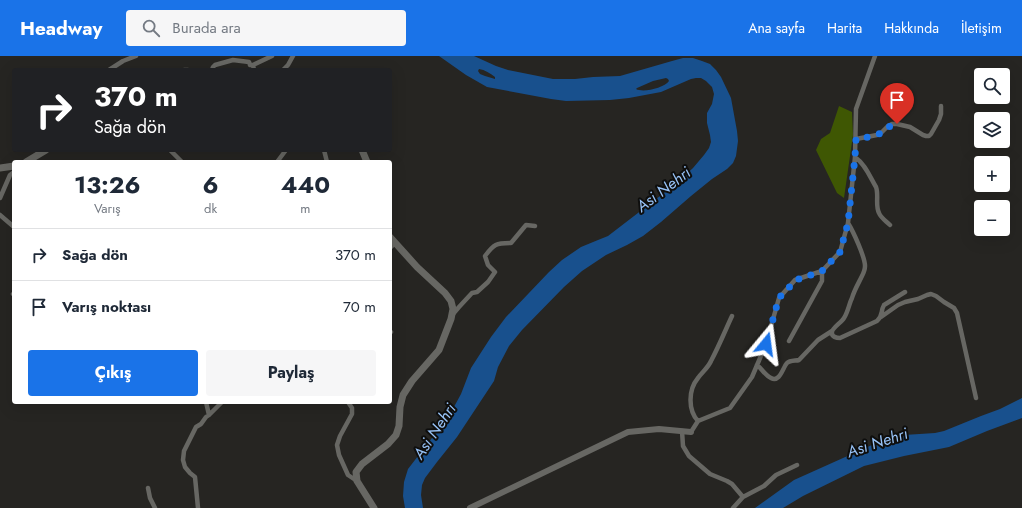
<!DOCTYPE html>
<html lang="tr">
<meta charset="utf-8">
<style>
:root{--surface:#fff;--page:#f6f6f7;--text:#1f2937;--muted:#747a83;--line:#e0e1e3;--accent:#1a73e8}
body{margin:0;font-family:Jost,sans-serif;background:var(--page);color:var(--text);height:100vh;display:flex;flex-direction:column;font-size:15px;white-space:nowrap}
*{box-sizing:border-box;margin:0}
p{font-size:13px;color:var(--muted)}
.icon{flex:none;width:22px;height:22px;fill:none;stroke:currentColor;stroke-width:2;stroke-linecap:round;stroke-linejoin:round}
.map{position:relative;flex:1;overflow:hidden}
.side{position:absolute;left:12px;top:104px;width:380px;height:244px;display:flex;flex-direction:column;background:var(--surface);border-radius:4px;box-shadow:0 4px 16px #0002}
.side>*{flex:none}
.top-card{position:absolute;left:12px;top:12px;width:380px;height:84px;border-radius:4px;box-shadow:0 4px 16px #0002;background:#202124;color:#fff;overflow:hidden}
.buttons{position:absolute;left:974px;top:12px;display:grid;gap:8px}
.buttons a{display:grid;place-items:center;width:36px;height:36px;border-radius:4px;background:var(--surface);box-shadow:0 4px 16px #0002;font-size:20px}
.pin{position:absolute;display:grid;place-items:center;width:34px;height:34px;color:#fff;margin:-41px -17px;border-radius:50% 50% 50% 0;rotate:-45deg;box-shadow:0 0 4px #0007}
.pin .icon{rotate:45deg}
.me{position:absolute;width:44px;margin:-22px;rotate:16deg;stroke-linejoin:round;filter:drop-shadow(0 0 3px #0008)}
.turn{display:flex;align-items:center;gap:14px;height:84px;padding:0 16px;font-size:18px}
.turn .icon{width:52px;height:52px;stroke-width:2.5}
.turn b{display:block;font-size:28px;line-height:34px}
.eta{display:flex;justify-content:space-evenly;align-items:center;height:68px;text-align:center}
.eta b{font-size:24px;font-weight:700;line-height:28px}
.button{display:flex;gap:8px;margin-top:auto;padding:8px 16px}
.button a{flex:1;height:46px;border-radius:4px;background:var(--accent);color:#fff;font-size:16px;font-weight:700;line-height:46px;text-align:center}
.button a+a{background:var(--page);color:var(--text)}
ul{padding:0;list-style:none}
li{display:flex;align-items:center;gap:12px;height:52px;padding:0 16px;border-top:1px solid var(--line)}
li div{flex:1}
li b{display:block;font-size:15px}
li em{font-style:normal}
header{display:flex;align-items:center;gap:24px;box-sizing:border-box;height:56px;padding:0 20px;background:var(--accent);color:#fff}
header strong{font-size:19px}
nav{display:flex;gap:22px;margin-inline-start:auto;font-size:14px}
.search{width:280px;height:36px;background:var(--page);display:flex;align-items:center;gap:10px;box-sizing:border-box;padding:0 14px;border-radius:4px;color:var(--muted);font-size:15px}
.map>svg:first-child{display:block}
.green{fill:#3f5703}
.water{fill:#18508d;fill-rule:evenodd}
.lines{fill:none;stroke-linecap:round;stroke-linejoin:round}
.minor{stroke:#676763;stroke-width:4.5}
.tertiary{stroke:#676763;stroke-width:6}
.secondary{stroke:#676763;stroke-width:7}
.route{stroke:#1a73e8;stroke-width:7;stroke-dasharray:0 12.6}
.labels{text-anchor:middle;stroke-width:4;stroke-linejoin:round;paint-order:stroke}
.water-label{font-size:16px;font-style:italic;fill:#97c2f6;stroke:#0e0e0d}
</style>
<header>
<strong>Headway</strong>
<div class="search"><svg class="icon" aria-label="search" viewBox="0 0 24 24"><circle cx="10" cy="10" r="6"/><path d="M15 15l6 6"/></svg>Burada ara</div>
<nav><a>Ana sayfa</a><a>Harita</a><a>Hakkında</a><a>İletişim</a></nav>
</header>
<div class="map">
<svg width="1022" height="452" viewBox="0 0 1022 452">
<rect width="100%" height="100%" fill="#262522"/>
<!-- green -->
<path class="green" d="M 839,50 L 852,56 L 853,79 L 844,142 L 837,137 L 816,94 L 821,83 L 830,77 Z"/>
<!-- water -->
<path class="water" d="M 439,0 L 474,0 L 496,10 L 508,14 L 553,23 L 575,23 L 593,21 L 620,20 L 672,5 L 683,2 L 693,2 L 702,5 L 710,8 L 716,14 L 721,21 L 731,42 L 737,75 L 738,85 L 736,100 L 733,107 L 727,113 L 712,123 L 691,140 L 661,166 L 643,180 L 627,189 L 606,199 L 582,215 L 564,231 L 522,274 L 509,290 L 498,311 L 494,325 L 457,381 L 437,406 L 425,422 L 422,429 L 421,439 L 423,452 L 405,452 L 403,440 L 404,426 L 408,413 L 449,360 L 461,338 L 471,312 L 491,281 L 506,261 L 549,216 L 562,204 L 581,191 L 598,184 L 608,180 L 677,127 L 693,112 L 704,99 L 709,92 L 711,86 L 710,79 L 707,67 L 707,57 L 712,48 L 714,38 L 712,31 L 706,25 L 701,22 L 696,22 L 691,23 L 661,36 L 629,42 L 610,44 L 566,45 L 551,43 L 487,31 L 466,19 ZM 479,13 C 485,14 490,17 495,21 L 495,23 L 485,20 L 480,18 L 478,15 ZM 666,22 L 668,23 L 669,25 C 664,32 643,37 636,33 L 637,32 L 653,25 Z
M 1022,342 L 1022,362 L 987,375 L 949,391 L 904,400 L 864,410 L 803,440 L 783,452 L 755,452 L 794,424 L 872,389 L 888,383 L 904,379 L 935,377 L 944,375 L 981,360 L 1000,353 Z"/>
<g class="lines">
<!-- minor -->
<path class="minor" d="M 109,14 L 123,5 L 136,0
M 184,14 L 188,14
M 212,14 L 213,11 L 215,9 L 233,4 L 249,6 L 250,9 L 253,9
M 254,14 L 253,9 L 272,0
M 283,14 L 288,9 L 293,0
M 856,83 L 877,79 L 881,77 L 888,70 L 892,68 L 897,68 L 910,71 L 923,79 L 926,80 L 929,80 L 931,78 L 939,64 L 941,58 L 941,50
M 170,94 L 182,106
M 324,94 L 327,106
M 855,101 C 865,108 870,121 876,131 C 879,139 875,149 879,157 C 881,162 886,165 890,169
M 277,106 L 286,94
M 0,142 L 10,119 L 14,116
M 0,159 L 14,171
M 848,167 C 853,175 865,201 865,210 C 865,215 863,218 861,222 C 858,228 854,235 852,242 C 849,248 848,256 844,262 C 842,266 832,272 832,276 C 831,281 837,282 840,282 L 877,265 C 884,258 880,256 884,249 L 905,236
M 390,192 L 395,187
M 13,238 L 14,239
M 453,258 L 459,251 L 472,237 L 477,236 L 488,226 L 495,216 L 488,209 L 485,200 C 494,188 496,187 511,187 L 526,169 L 535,170
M 881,261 L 898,249 L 905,246 L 918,243 L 927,239 L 931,238 L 936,240 L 944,246 L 954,252 L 957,257 L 976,342
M 390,277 L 391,276
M 789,285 L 822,225 L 822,215
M 757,309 C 762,313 765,319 771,322 C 780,327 783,311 787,307 C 790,304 796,305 799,304 L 818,284 L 832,275
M 206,346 L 209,359
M 348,346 L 352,352 L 352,358 L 340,380 L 337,389 L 339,399 L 348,419 L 357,425
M 698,365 C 688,354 688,334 698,322 C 702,316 708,312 711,305 C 719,290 725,275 732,260
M 682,375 L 683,390 L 689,400 L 710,418 L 727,425 L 732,428 L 743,441
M 691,376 L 698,365 L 730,352 L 752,321 L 766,288 L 779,242 L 795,224 L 822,215 L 840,196 L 848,167 L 855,101 L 856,53 L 875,0
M 148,432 L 150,442 L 155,452
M 198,452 L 195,421 L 190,417 L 185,411 L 183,404 L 184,395 L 196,371 L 201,368 L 206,361 L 209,359 L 222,346
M 733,452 L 743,441 L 764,430 L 776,419 L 797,409"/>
<!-- tertiary -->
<path class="tertiary" d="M 470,452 L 628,376 L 659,373 L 691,376"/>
<!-- secondary -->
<path class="secondary" d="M 362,94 L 367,106
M 26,106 L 46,94
M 0,112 L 14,110
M 374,452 L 357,425 L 356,416 L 362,408 L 388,388 L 396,379 L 399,370 L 400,351 L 403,339 L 412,325 L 439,294 L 451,263 L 453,253 L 451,245 L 445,237 L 417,211 L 390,181"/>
</g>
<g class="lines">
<!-- route -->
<path class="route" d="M 766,288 L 779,242 L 796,224 L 822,215 L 840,196 L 848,167 L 855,101 L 856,83 C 863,82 872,81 879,78 C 886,74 889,69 897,68"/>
</g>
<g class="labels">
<!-- water labels -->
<g class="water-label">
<text transform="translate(663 133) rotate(-37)" y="6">Asi Nehri</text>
<text transform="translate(434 375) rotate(-56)" y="6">Asi Nehri</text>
<text transform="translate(877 386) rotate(-18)" y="6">Asi Nehri</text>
</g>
</g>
</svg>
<div class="buttons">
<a><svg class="icon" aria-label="search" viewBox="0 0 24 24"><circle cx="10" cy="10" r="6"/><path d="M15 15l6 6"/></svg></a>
<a><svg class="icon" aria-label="layers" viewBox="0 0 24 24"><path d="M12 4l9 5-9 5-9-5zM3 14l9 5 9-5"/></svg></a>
<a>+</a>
<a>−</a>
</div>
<div class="pin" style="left:897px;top:68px;background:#d93025"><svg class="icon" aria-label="arrive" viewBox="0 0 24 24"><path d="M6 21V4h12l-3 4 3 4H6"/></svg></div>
<svg class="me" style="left:766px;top:288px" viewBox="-20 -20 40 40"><path d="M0-17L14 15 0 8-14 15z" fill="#1a73e8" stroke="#fff" stroke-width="4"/></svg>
<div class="top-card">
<div class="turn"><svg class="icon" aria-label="right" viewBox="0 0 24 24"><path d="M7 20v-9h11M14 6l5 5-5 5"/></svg><div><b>370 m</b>Sağa dön</div></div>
</div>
<section class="side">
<div class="eta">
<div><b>13:26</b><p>Varış</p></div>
<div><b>6</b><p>dk</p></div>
<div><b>440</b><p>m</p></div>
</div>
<ul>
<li><svg class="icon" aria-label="right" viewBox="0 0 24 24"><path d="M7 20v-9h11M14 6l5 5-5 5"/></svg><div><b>Sağa dön</b></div><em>370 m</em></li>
<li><svg class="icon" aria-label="arrive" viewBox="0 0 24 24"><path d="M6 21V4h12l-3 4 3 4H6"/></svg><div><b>Varış noktası</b></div><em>70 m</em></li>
</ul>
<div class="button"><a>Çıkış</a><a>Paylaş</a></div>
</section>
</div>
